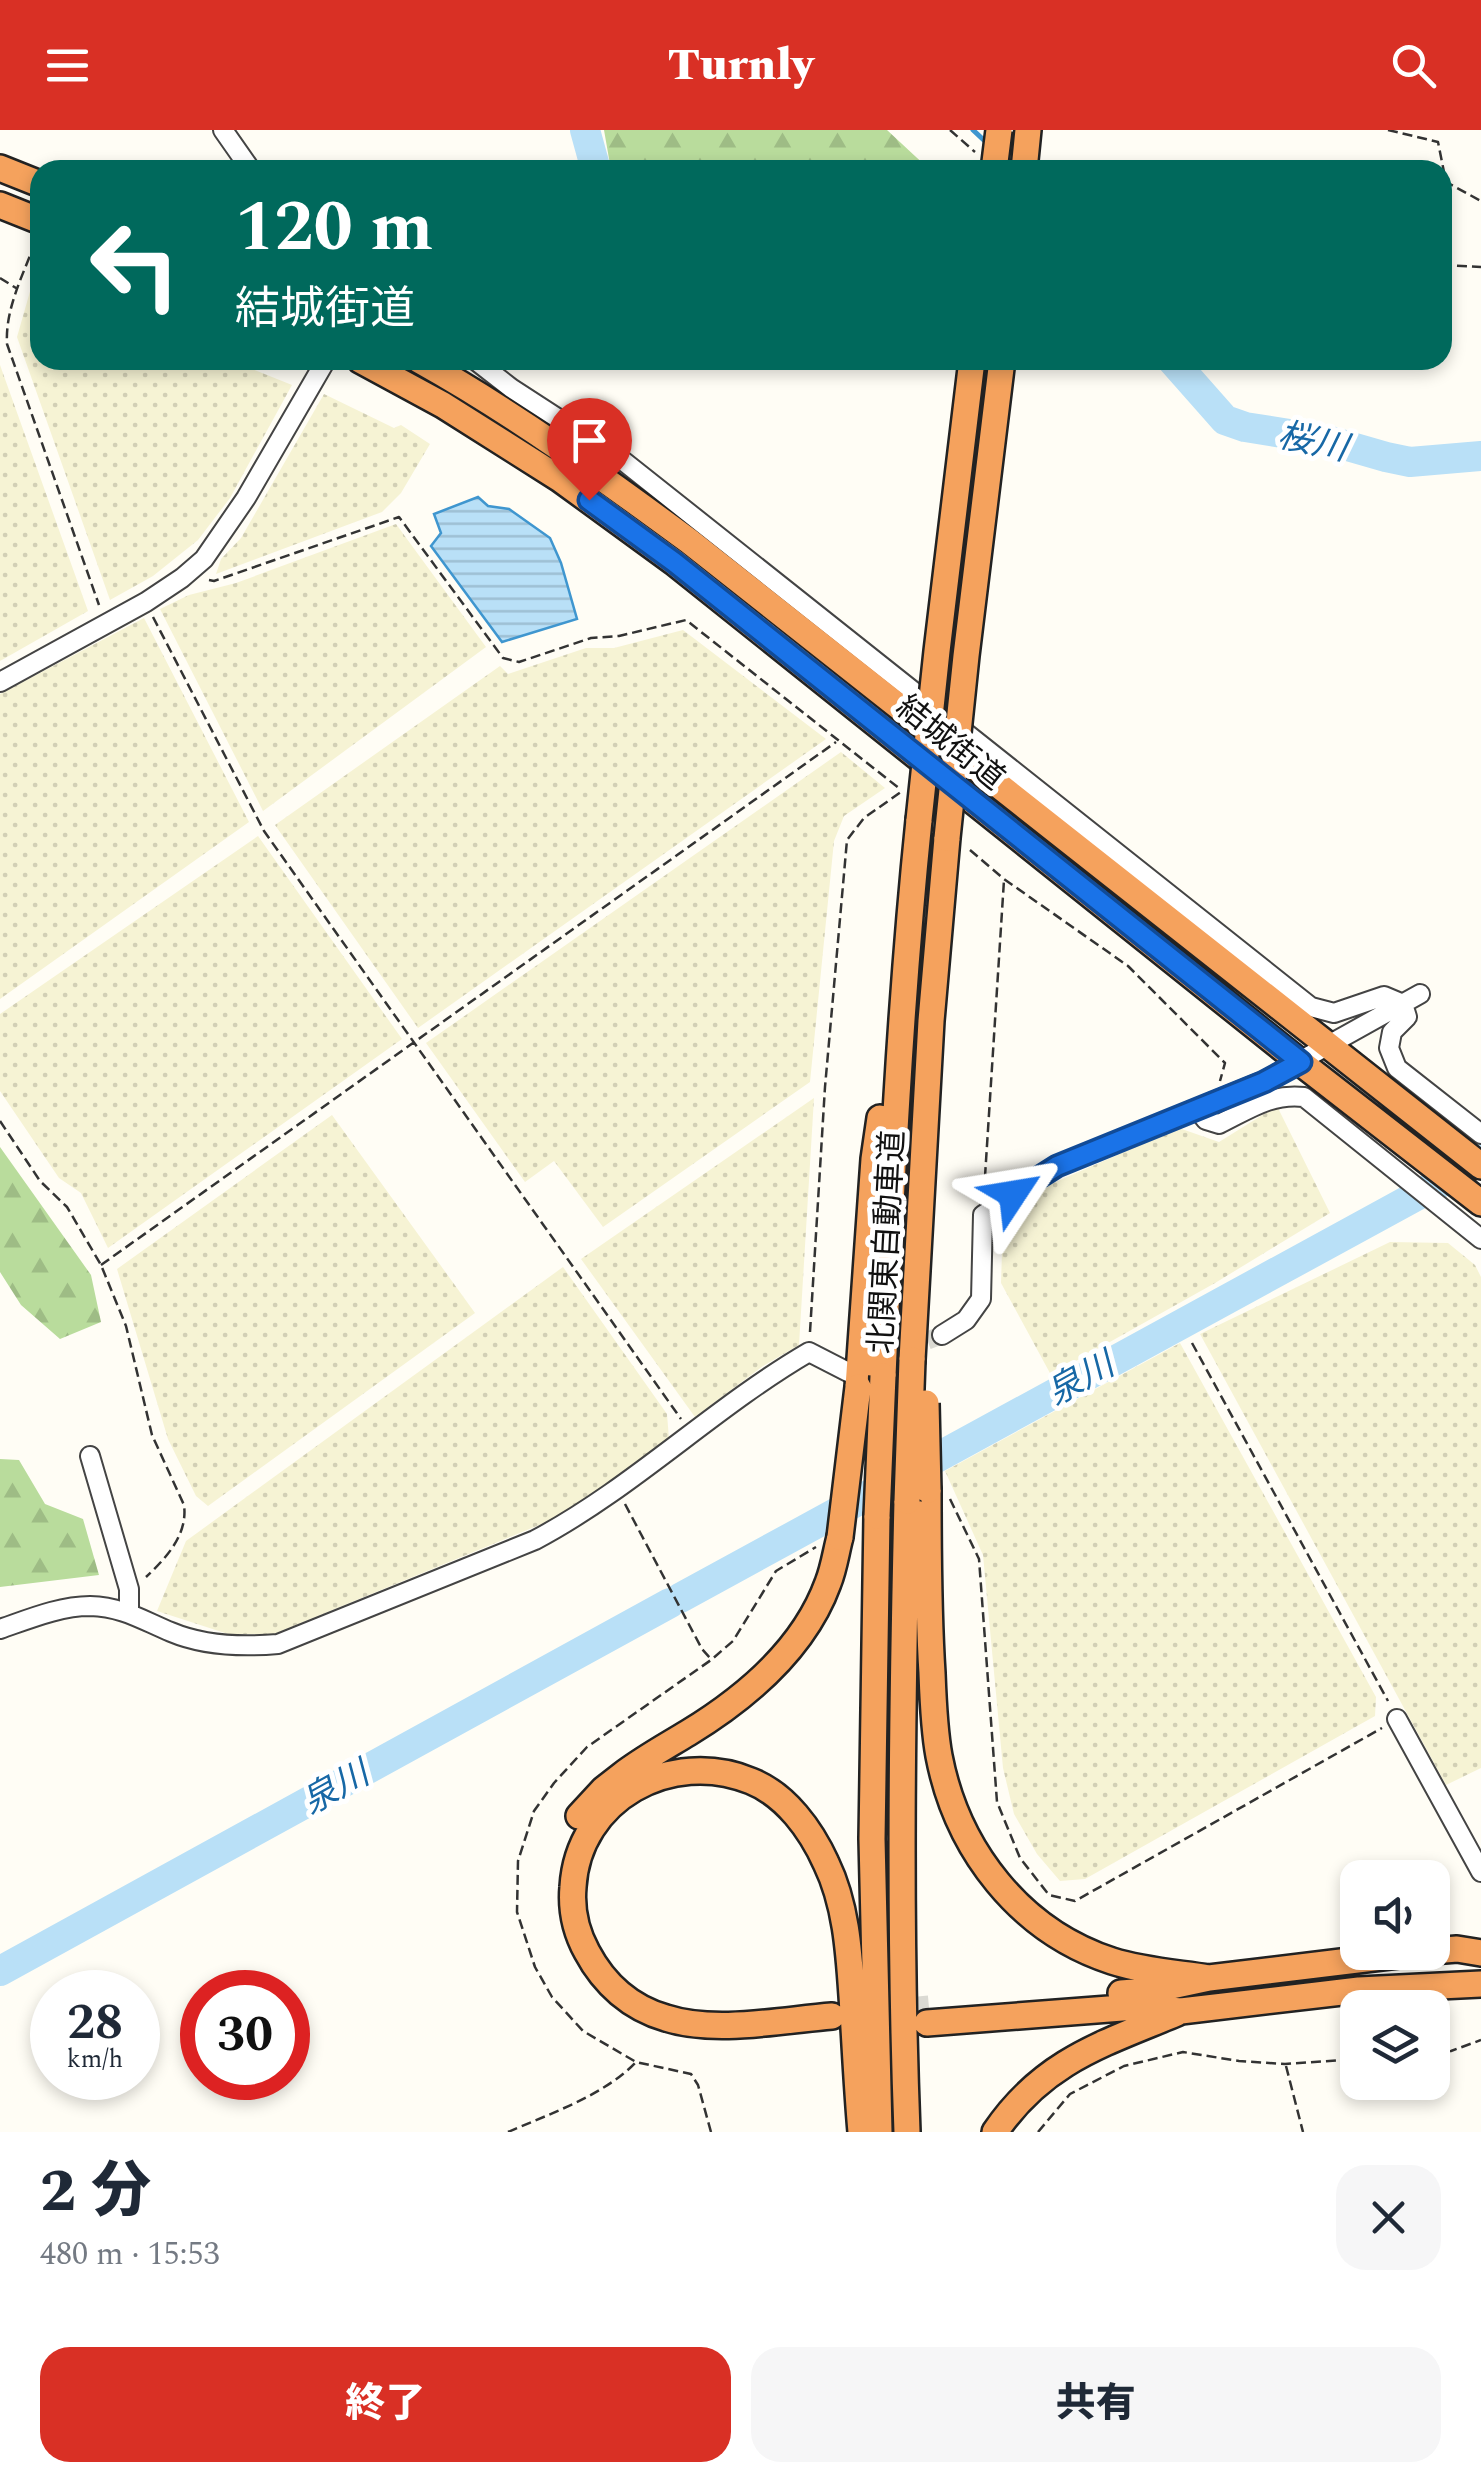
<!DOCTYPE html>
<html lang="ja">
<meta charset="utf-8">
<style>
:root{--surface:#fff;--page:#f6f6f7;--text:#1f2937;--muted:#747a83;--accent:#d93025}
body{margin:0;font-family:Spectral,"Noto Sans JP",serif;background:var(--page);color:var(--text);height:100vh;display:flex;flex-direction:column;font-size:38px;white-space:nowrap}
*{box-sizing:border-box;margin:0}
p{font-size:32px;color:var(--muted)}
.icon{flex:none;width:55px;height:55px;fill:none;stroke:currentColor;stroke-width:2;stroke-linecap:round;stroke-linejoin:round}
.map{position:relative;height:2002px;overflow:hidden}
.panel{display:flex;flex-direction:column;background:var(--surface);flex:1}
.panel>*{flex:none}
.guide{position:absolute;left:30px;top:30px;width:1422px;height:210px;border-radius:30px;box-shadow:0 5px 15px #0003;background:#00695c;color:#fff;overflow:hidden}
.tools{position:absolute;left:1340px;top:1730px;display:grid;gap:20px}
.tools a{display:grid;place-items:center;width:110px;height:110px;border-radius:20px;background:var(--surface);box-shadow:0 5px 15px #0003;font-size:50px}
.speed{position:absolute;left:30px;top:1840px;display:flex;gap:20px;font-size:50px;font-weight:700;text-align:center}
.speed>*{display:grid;place-content:center;width:130px;height:130px;border-radius:50%;background:var(--surface);box-shadow:0 5px 15px #0003;line-height:1}
.speed small{font-size:25px;font-weight:400}
.speed .limit{border:15px solid #d22;background:#fff;color:#111}
.pin{position:absolute;display:grid;place-items:center;width:85px;height:85px;color:#fff;margin:-102px -42px;border-radius:50% 50% 50% 0;rotate:-45deg;box-shadow:0 0 10px #0007}
.pin .icon{rotate:45deg}
.me{position:absolute;width:110px;margin:-55px;rotate:57deg;stroke-linejoin:round;filter:drop-shadow(0 0 8px #0008)}
.turn{display:flex;align-items:center;gap:35px;height:210px;padding:0 40px;font-size:45px}
.turn .icon{width:130px;height:130px;stroke-width:2.5}
.turn b{display:block;font-size:70px;line-height:85px}
.round{display:grid;place-items:center;flex:none;width:105px;height:105px;border-radius:30px;background:var(--page)}
.summary{display:flex;align-items:center;justify-content:space-between;height:170px;padding:0 40px}
h1{font-size:60px;font-weight:800;line-height:75px}
.cta{display:flex;gap:20px;margin-top:auto;padding:20px 40px}
.cta a{flex:1;height:115px;border-radius:30px;background:var(--accent);color:#fff;font-size:40px;font-weight:800;line-height:115px;text-align:center}
.cta a+a{background:var(--page);color:var(--text)}
header{display:flex;justify-content:space-between;align-items:center;height:130px;padding:0 40px;background:var(--accent);color:#fff;font-size:45px;font-weight:800}
.map>svg:first-child{display:block}
.farmland{fill:url(#farmland-dots)}
.forest{fill:url(#forest-firs)}
.water{fill:url(#water-rules);stroke:#3f96cf;stroke-width:2.5}
.lines{fill:none;stroke-linecap:round;stroke-linejoin:round}
.stream{stroke:#3f96cf;stroke-width:5}
.river{stroke:#b9e0f7;stroke-width:30}
.minor-tunnel{stroke:#dbdad3;stroke-width:18;stroke-dasharray:18 9;stroke-linecap:butt}
.highway-tunnel{stroke:#dbdad3;stroke-width:25;stroke-dasharray:25 12;stroke-linecap:butt}
.minor-casing{stroke:#444;stroke-width:22}
.highway-casing{stroke:#222;stroke-width:30}
.path{stroke:#333;stroke-width:2.5;stroke-dasharray:10 5;stroke-linecap:butt}
.minor{stroke:#fff;stroke-width:18}
.highway{stroke:#f5a25d;stroke-width:25}
.highway-bridge-casing{stroke:#222;stroke-width:30;stroke-linecap:butt}
.highway-bridge{stroke:#f5a25d;stroke-width:25}
.route-casing{stroke:#114b97;stroke-width:25}
.route{stroke:#1a73e8;stroke-width:18}
.labels{text-anchor:middle;stroke-width:10;stroke-linejoin:round;paint-order:stroke}
.street-label{font-size:32px;fill:#111;stroke:#fff}
.water-label{font-size:35px;font-style:italic;fill:#1768a6;stroke:#fff}
</style>
<header><svg class="icon" aria-label="menu" viewBox="0 0 24 24"><path d="M4 6h16M4 12h16M4 18h16"/></svg>Turnly<svg class="icon" aria-label="search" viewBox="0 0 24 24"><circle cx="10" cy="10" r="6"/><path d="M15 15l6 6"/></svg></header>
<div class="map">
<svg width="1481" height="2002" viewBox="0 0 1481 2002">
<defs>
<pattern id="farmland-dots" width="8" height="8" patternUnits="userSpaceOnUse" patternTransform="scale(2.5)"><rect width="8" height="8" fill="#f6f3d4"/><path d="M2 2h.1M6 6h.1" fill="none" stroke="#d2cfb5" stroke-width="1.8" stroke-linecap="round"/></pattern>
<pattern id="forest-firs" width="22" height="20" patternUnits="userSpaceOnUse" patternTransform="scale(2.5)"><rect width="22" height="20" fill="#b9dc9c"/><path d="M5 1l3.5 6h-7zM16 11l3.5 6h-7z" fill="#9ebc85"/></pattern>
<pattern id="water-rules" width="6" height="5" patternUnits="userSpaceOnUse" patternTransform="scale(2.5)"><rect width="6" height="5" fill="#b9e0f7"/><path d="M0 2.5h6" fill="none" stroke="#9ebfd3"/></pattern>
</defs>
<rect width="100%" height="100%" fill="#fffdf5"/>
<!-- farmland -->
<path class="farmland" d="M 33,151 L 40,154 L 40,230 L 230,230 L 292,255 L 230,368 L 198,410 L 153,446 L 110,470 L 17,207 Z
M 0,235 L 88,481 L 0,531 Z
M 324,264 L 394,298 L 401,295 L 430,314 L 401,363 L 382,382 L 216,444 L 221,429 L 241,408 Z
M 396,394 L 486,517 L 263,681 L 160,479 L 189,465 L 236,453 Z
M 144,488 L 249,692 L 0,869 L 0,564 Z
M 683,500 L 826,609 L 418,898 L 275,695 L 500,536 L 508,544 L 586,518 L 614,518 Z
M 841,622 L 885,658 L 844,686 L 834,711 L 810,952 L 603,1097 L 554,1031 L 525,1052 L 426,913 Z
M 258,706 L 402,909 L 108,1118 L 81,1063 L 59,1048 L 0,961 L 0,884 Z
M 814,968 L 799,1215 L 763,1236 L 695,1287 L 581,1129 Z
M 1277,976 L 1330,1083 L 1215,1153 L 1051,1245 L 1001,1153 L 1003,1091 L 1042,1058 L 1179,998 L 1219,1012 Z
M 332,985 L 475,1183 L 208,1376 L 196,1366 L 168,1309 L 117,1139 Z
M 1390,1112 L 1448,1113 L 1475,1135 L 1481,1147 L 1481,1638 L 1446,1655 L 1200,1204 Z
M 563,1137 L 667,1284 L 669,1309 L 566,1384 L 274,1504 L 228,1504 L 157,1481 L 186,1411 Z
M 1180,1213 L 1376,1567 L 1375,1586 L 1085,1749 L 1060,1751 L 1037,1724 L 1014,1684 L 1003,1638 L 983,1425 L 945,1341 Z"/>
<!-- forest -->
<path class="forest" d="M 604,0 L 887,0 L 930,40 L 611,40 Z
M 0,1017 L 91,1145 L 101,1192 L 60,1209 L 21,1175 L 0,1142 Z
M 0,1329 L 19,1330 L 45,1374 L 83,1389 L 99,1445 L 0,1457 Z"/>
<!-- water -->
<path class="water" d="M 478,367 L 488,376 L 509,379 L 550,408 L 561,433 L 577,489 L 502,512 L 431,416 L 441,403 L 434,384 Z"/>
<g class="lines">
<!-- stream -->
<path class="stream" d="M 973,0 L 989,15"/>
<!-- river -->
<path class="river" d="M 585,0 L 596,40
M 1172,230 L 1225,290 L 1245,297 L 1327,310 L 1386,327 L 1410,332 L 1481,326
M 680,1468 L 1460,1042 L 1481,1028
M 0,1841 L 670,1473"/>
<!-- minor-tunnel -->
<path class="minor-tunnel" d="M 877,1230 L 942,1205"/>
<!-- highway-tunnel -->
<path class="highway-tunnel" d="M 882,1882 L 929,1878"/>
<defs>
<path id="minor" d="M 223,0 L 251,40
M 475,230 L 511,258 L 622,330 L 1311,877 L 1334,883 L 1384,866 L 1403,874 L 1407,887 L 1392,902 L 1389,918 L 1397,938 L 1481,1004
M 0,552 L 146,472 L 182,448 L 204,429 L 246,368 L 326,230
M 1197,979 L 1206,990 L 1219,994 C 1248,980 1271,963 1304,967 L 1481,1109
M 942,1205 L 966,1190 L 981,1169 L 983,1085 L 1057,1036 L 1264,951 L 1420,864
M 90,1326 L 129,1459 L 129,1482
M 0,1499 C 29,1489 60,1476 90,1476 C 123,1477 142,1490 171,1502 C 204,1516 243,1517 278,1514 L 535,1410 C 633,1358 713,1278 809,1222 L 848,1242
M 1397,1589 L 1481,1742"/>
<path id="highway" d="M 0,38 L 40,54
M 1024,40 L 1028,0
M 0,75 L 40,91
M 360,230 L 443,275 L 560,349 L 674,432 L 1301,933 L 1481,1073
M 419,230 C 514,283 602,347 689,411 L 1481,1036
M 912,1230 L 931,891 L 947,708
M 883,1246 C 891,1060 900,875 919,690
M 858,1257 L 874,1029 L 880,988
M 928,1360 C 928,1421 928,1482 932,1543 C 933,1570 934,1599 939,1626 C 957,1720 1020,1801 1112,1831 C 1143,1841 1177,1843 1209,1848
M 907,1371 C 902,1581 899,1792 907,2002
M 877,1386 L 872,1709 L 879,2002
M 579,1686 L 604,1659 L 622,1645 C 643,1629 665,1617 688,1603 C 747,1567 804,1519 828,1453 C 834,1438 836,1422 840,1407
M 1432,1821 L 1457,1819 L 1481,1823
M 1121,1863 L 1148,1861 L 1209,1848 L 1423,1822
M 832,1886 C 781,1890 715,1904 666,1888 C 631,1878 604,1854 587,1822 C 576,1802 571,1779 573,1757 C 578,1669 671,1618 751,1651 C 786,1665 811,1700 826,1733 C 846,1774 849,1821 852,1866 C 855,1911 857,1957 861,2002
M 927,1893 L 1135,1877 L 1181,1881 L 1359,1860 L 1481,1854
M 995,2002 C 1043,1931 1103,1914 1177,1883"/>
</defs>
<!-- minor casing -->
<use href="#minor" class="minor-casing"/>
<!-- highway casing -->
<use href="#highway" class="highway-casing"/>
<!-- path -->
<path class="path" d="M 950,0 L 975,22
M 1388,0 L 1438,12 L 1446,52 L 1481,71
M 63,40 L 66,32
M 35,113 C 23,145 5,179 7,214 L 99,475
M 1442,135 L 1481,137
M 0,148 L 16,158
M 209,450 L 214,451 L 399,387 L 503,528 L 519,532 L 591,508 L 619,506 L 686,490 L 900,659
M 153,487 L 264,701 L 681,1289
M 970,720 L 1004,749 L 1128,836 L 1225,933 L 1220,951
M 0,991 L 40,1051 L 67,1077 L 101,1135 L 126,1196 L 152,1305 L 184,1375 C 188,1405 166,1428 146,1447
M 984,1062 L 1004,750
M 101,1135 L 836,612
M 810,1202 L 825,957 L 847,710 L 864,688 L 901,662
M 1192,1213 L 1388,1571
M 950,1369 L 979,1429 L 997,1672 L 1020,1728 L 1049,1765 L 1075,1771 L 1382,1598
M 625,1374 L 702,1519 L 711,1529
M 1432,1922 L 1451,1921 L 1481,1910
M 1286,1936 L 1303,2002
M 508,2002 C 549,1984 605,1965 636,1932
M 711,2002 L 698,1955 L 691,1944 L 636,1932 L 583,1901 L 552,1867 L 535,1837 L 517,1782 L 518,1731 L 534,1681 L 554,1653 L 587,1617 L 711,1530 L 733,1511 L 776,1441 L 816,1417
M 1038,2002 L 1070,1964 L 1124,1936 L 1183,1922 L 1239,1931 L 1285,1934 L 1358,1929"/>
<!-- minor -->
<use href="#minor" class="minor"/>
<!-- highway -->
<use href="#highway" class="highway"/>
<defs>
<path id="highway-bridge" d="M 994,40 L 999,0
M 919,690 L 937,521 L 972,230
M 947,708 L 966,526 L 1002,230
M 926,1273 L 928,1360
M 907,1371 L 912,1230
M 877,1386 L 883,1246
M 840,1407 L 858,1257"/>
</defs>
<!-- highway-bridge casing -->
<use href="#highway-bridge" class="highway-bridge-casing"/>
<!-- highway-bridge -->
<use href="#highway-bridge" class="highway-bridge"/>
</g>
<g class="lines">
<defs>
<path id="route" d="M 589,370 L 674,432 L 1301,932 L 1264,952 L 1057,1036 L 1013,1064"/>
</defs>
<!-- route casing -->
<use href="#route" class="route-casing"/>
<!-- route -->
<use href="#route" class="route"/>
</g>
<g class="labels">
<!-- street labels -->
<g class="street-label">
<text transform="translate(951 612) rotate(39)" y="11">結城街道</text>
<text transform="translate(886 1112) rotate(-87)" y="11">北関東自動車道</text>
</g>
<!-- water labels -->
<g class="water-label">
<text transform="translate(1313 311) rotate(12)" y="12">桜川</text>
<text transform="translate(1080 1248) rotate(-29)" y="12">泉川</text>
<text transform="translate(335 1657) rotate(-29)" y="12">泉川</text>
</g>
</g>
</svg>
<div class="tools">
<a><svg class="icon" aria-label="sound" viewBox="0 0 24 24"><path d="M4 9h4l5-4v14l-5-4H4zM17 9q2 3 0 6"/></svg></a>
<a><svg class="icon" aria-label="layers" viewBox="0 0 24 24"><path d="M12 4l9 5-9 5-9-5zM3 14l9 5 9-5"/></svg></a>
</div>
<div class="speed"><div>28<small>km/h</small></div><div class="limit">30</div></div>
<div class="pin" style="left:589px;top:370px;background:#d93025"><svg class="icon" aria-label="arrive" viewBox="0 0 24 24"><path d="M6 21V4h12l-3 4 3 4H6"/></svg></div>
<svg class="me" style="left:1013px;top:1064px" viewBox="-20 -20 40 40"><path d="M0-17L14 15 0 8-14 15z" fill="#1a73e8" stroke="#fff" stroke-width="4"/></svg>
<div class="guide">
<div class="turn"><svg class="icon" aria-label="left" viewBox="0 0 24 24"><path d="M17 20v-9H6M10 6l-5 5 5 5"/></svg><div><b>120 m</b>結城街道</div></div>
</div>
</div>
<section class="panel">
<div class="summary"><div><h1>2 分</h1><p>480 m · 15:53</p></div><a class="round"><svg class="icon" aria-label="close" viewBox="0 0 24 24"><path d="M6 6l12 12M18 6L6 18"/></svg></a></div>
<div class="cta"><a>終了</a><a>共有</a></div>
</section>
